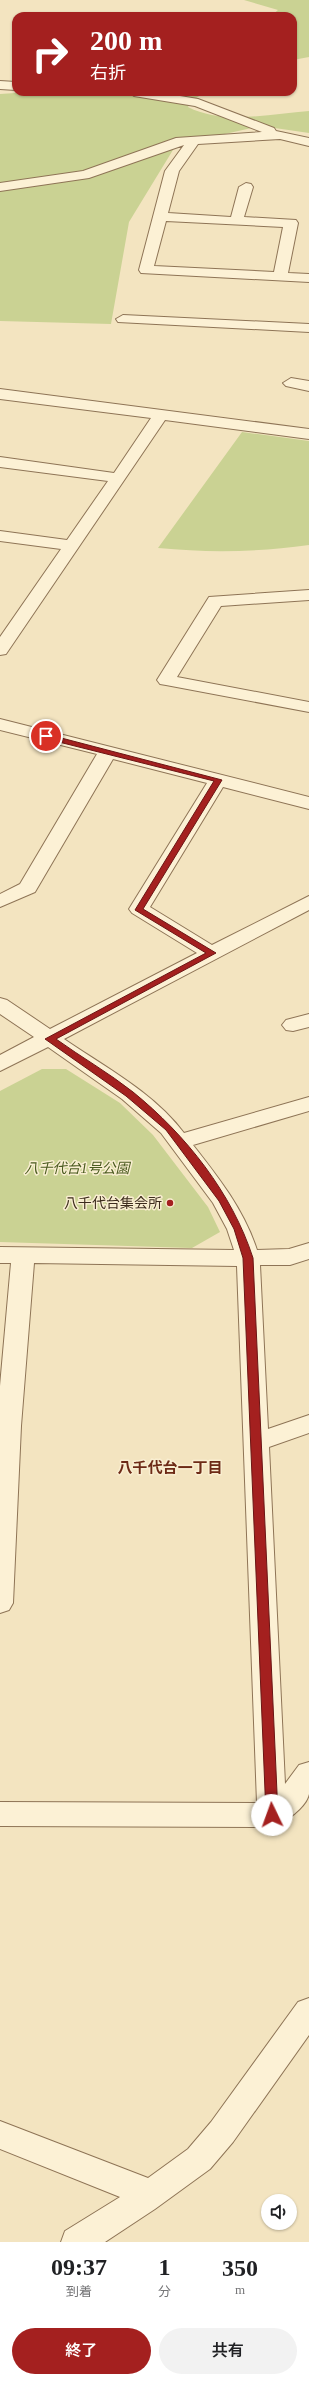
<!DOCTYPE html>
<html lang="ja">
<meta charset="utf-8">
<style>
:root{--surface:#fff;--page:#f2f2f2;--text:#202124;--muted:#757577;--accent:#a4201f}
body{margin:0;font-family:"Times New Roman","Noto Sans JP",serif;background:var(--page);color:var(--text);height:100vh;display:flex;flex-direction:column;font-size:15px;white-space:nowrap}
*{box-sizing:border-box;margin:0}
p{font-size:13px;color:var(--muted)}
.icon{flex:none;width:22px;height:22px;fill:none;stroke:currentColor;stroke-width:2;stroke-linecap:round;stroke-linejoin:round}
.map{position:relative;height:2242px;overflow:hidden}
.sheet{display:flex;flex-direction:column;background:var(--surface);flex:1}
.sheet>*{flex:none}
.guide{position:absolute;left:12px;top:12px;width:285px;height:84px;border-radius:12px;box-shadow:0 1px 3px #0004;background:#a4201f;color:#fff;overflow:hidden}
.controls{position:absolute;left:261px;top:2194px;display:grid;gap:8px}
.controls a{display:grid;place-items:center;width:36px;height:36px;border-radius:50%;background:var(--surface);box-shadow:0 1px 3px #0004;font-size:20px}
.pin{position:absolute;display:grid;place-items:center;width:34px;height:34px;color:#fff;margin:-17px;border:2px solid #fff;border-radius:50%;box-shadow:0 1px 4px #0007}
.me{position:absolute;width:44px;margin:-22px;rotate:357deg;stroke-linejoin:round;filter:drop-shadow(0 0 3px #0008)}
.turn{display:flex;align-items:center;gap:14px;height:84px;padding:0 12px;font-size:18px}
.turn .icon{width:52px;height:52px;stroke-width:2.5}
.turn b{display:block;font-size:28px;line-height:34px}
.eta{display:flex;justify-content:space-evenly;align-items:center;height:68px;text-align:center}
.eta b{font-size:24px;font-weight:600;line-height:28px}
.primary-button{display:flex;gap:8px;margin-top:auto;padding:8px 12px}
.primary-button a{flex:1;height:46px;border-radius:24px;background:var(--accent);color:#fff;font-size:16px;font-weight:600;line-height:46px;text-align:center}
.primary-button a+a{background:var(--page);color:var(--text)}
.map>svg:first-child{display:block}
.green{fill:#cad293}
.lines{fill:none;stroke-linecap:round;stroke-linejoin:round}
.minor-casing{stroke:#8e7456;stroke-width:2}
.minor{fill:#fcf1d5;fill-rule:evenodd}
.route{fill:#a4201f;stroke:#6b1514}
.poi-dot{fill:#a4201f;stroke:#f9eed1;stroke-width:1.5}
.labels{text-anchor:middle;stroke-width:3;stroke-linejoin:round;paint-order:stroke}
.park-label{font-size:14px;font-style:italic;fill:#4b5b20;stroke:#f9eed1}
.poi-label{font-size:14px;fill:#3c2c1c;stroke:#f9eed1;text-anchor:end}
.neighbourhood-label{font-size:15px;font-weight:bold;fill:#6d2a16;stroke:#f9eed1}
</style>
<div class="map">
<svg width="309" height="2242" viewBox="0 0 309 2242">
<rect width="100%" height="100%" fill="#f3e4c0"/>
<!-- green -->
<path class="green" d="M 244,0 L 309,0 L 309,57 L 293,60 L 293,16 L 271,16 L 278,10 Z
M 31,92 L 205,92 L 192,101 L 188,107 C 223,125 270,114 309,111 L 309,133 L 261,126 L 176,145 L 129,222 L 111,324 L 0,321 L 0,94 Z
M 242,432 L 309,441 L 309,545 C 258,552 210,553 158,548 Z
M 42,1069 L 66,1069 L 120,1103 L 153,1135 L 208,1207 L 220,1232 L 192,1248 L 0,1242 L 0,1091 Z"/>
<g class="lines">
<defs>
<path id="minor" d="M 0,81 L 16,82 L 16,90 L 0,89 Z
M 128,92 L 156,92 L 198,99 L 274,128 L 276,131 L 309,138 L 309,146 L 280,139 L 198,144 L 179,171 L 168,213 L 231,217 L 239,187 L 246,183 L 251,184 L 253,187 L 244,217 L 296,220 L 298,223 L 288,273 L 309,274 L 309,282 L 141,273 L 139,270 L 165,171 L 184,145 L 89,178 L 0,191 L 0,183 L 83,171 L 176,138 L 262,132 L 195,106 L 134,96 ZM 166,221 L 283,227 L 274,272 L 154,266 Z
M 123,315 L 309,324 L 309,332 L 118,322 L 116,319 Z
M 291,378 L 309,381 L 309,391 L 286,386 L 283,383 Z
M 0,389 L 309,429 L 309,439 L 165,420 L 6,654 L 0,655 L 0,637 L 61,549 L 0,541 L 0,531 L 67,540 L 108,481 L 0,467 L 0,457 L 114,473 L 151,418 L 0,399 Z
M 309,590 L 309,600 L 221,606 L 177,677 L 309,702 L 309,712 L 166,685 L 160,684 L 157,680 L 209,597 Z
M 0,719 L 309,797 L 309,809 L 223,787 L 150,907 L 212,945 L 309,896 L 309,910 L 64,1039 C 105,1067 154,1093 184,1133 L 309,1097 L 309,1111 L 193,1145 C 219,1178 244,1210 257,1250 L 289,1249 L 309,1243 L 309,1259 L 290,1265 L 260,1265 L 268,1429 L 309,1415 L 309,1433 L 269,1447 L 285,1784 L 299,1765 L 309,1762 C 309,1771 309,1784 309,1794 C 306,1808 285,1822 272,1827 L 0,1826 L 0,1802 L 257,1803 L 237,1266 L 34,1263 L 21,1426 L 13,1603 L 9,1610 L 0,1613 L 0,1386 L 11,1263 L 0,1263 L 0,1247 L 234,1250 L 227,1229 L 213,1203 L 161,1133 L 122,1099 L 48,1047 L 0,1071 L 0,1055 L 34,1037 L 0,1014 L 0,998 L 7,1000 L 50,1029 L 197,953 L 132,913 L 129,909 L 207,783 L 113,759 L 35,892 L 0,907 L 0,894 L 20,884 L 97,754 L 0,730 Z
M 309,1014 L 309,1027 L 293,1031 L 286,1030 L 282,1025 L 286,1020 Z
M 309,1998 L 309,2035 L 233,2142 L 210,2169 L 155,2209 L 105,2242 L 61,2242 L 65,2231 L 120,2197 L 0,2149 L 0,2121 L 148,2178 L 188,2149 L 211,2122 L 298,2002 Z"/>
</defs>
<!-- minor casing -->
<use href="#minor" class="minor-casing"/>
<!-- minor -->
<use href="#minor" class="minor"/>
</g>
<!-- route -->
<path class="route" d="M 46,734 L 222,780 L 143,909 L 216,953 L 56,1039 C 81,1057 109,1073 133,1092 C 186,1135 232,1193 253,1258 L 278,1815 L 272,1820 L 266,1815 L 243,1258 L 234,1229 L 219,1201 L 166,1130 L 126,1096 L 45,1039 L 206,953 L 135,910 L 214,781 L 43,738 L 43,735 Z"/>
<!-- markers -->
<circle class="poi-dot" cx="170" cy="1203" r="4"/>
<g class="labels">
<!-- park labels -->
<g class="park-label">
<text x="77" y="1173">八千代台1号公園</text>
</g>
<!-- poi labels -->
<g class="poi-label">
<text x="162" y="1208">八千代台集会所</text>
</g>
<!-- neighbourhood labels -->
<g class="neighbourhood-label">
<text x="170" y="1473">八千代台一丁目</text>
</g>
</g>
</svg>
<div class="controls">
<a><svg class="icon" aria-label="sound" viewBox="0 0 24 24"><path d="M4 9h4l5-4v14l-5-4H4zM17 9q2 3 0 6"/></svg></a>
</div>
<div class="pin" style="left:46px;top:736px;background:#d93025"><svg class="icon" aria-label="arrive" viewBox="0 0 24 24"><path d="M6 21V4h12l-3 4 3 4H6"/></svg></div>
<svg class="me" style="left:272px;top:1815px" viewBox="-20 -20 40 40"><circle r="19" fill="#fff"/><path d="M0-13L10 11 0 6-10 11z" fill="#a4201f"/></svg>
<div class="guide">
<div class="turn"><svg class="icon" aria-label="right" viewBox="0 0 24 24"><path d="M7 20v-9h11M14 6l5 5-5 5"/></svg><div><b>200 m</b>右折</div></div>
</div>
</div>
<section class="sheet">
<div class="eta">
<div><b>09:37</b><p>到着</p></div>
<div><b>1</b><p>分</p></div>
<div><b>350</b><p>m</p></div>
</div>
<div class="primary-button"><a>終了</a><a>共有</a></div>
</section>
